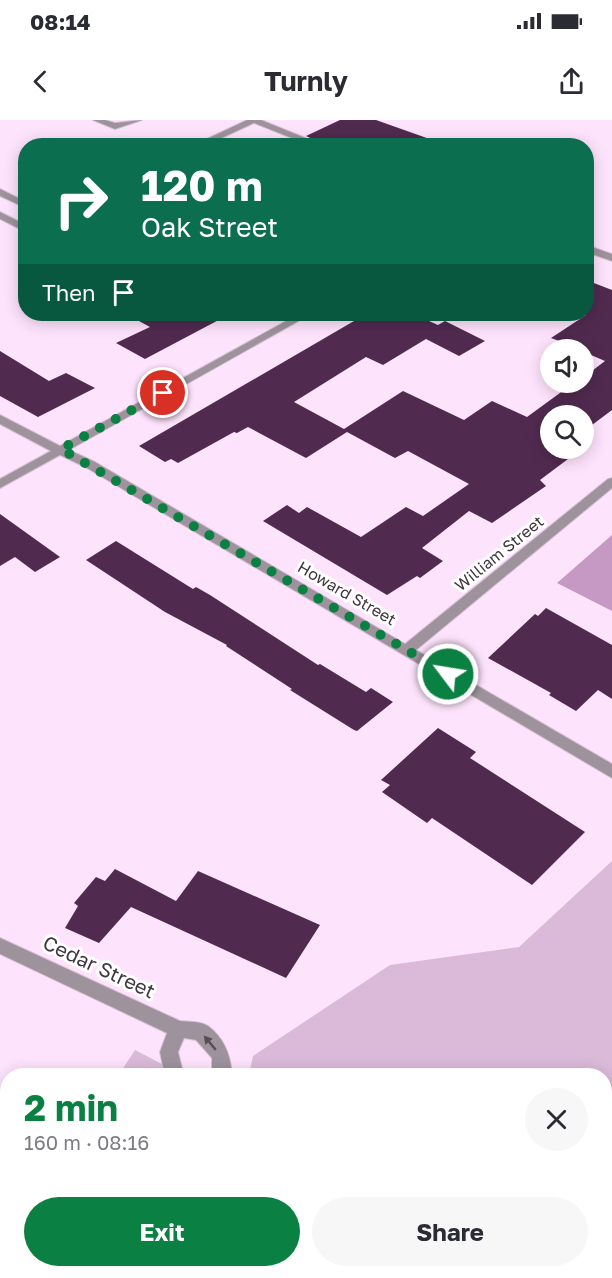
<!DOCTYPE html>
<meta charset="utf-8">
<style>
:root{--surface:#fff;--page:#f7f7f7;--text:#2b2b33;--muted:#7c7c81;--accent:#0b8043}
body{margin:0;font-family:"Golos Text",sans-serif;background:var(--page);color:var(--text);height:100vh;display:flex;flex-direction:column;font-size:22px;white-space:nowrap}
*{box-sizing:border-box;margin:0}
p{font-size:20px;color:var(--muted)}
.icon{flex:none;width:33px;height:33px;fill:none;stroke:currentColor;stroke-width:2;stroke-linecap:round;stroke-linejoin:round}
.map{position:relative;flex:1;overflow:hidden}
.details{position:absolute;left:0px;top:948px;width:612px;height:210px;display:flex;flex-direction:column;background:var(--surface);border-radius:24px 24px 0 0;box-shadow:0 3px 15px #0003}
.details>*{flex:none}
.guide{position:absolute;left:18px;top:18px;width:576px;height:183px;border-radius:24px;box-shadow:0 3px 15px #0003;background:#0b6e4f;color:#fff;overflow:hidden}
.controls{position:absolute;left:540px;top:219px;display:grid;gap:12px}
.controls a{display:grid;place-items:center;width:54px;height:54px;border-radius:50%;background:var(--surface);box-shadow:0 3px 15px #0003;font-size:30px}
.pin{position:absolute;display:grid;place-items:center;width:51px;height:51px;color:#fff;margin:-26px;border:3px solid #fff;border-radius:50%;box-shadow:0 2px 6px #0007}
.me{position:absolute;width:66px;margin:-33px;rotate:301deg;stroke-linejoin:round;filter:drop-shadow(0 0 4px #0008)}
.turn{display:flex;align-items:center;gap:21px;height:126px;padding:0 24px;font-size:27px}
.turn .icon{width:78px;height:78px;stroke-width:2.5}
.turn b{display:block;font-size:42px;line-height:51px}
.then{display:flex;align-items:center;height:57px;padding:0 24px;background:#0003;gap:12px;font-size:22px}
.round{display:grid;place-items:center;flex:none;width:63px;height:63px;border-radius:32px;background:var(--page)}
.headline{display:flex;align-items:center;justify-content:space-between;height:102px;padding:0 24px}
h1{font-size:36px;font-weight:700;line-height:45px;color:var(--accent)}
.action{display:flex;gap:12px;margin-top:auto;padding:12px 24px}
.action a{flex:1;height:69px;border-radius:36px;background:var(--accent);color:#fff;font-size:24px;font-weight:700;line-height:69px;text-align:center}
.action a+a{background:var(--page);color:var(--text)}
.status{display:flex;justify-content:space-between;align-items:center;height:42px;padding:0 30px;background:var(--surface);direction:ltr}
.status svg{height:16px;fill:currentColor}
header{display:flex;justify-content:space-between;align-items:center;height:78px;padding:0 24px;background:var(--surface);font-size:27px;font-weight:700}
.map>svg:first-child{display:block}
.green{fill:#dbbad9}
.forest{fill:#c699c4}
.building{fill:#512a50}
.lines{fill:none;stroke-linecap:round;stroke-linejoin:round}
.minor-casing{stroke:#d8c0d6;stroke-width:2}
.minor{fill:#9e939d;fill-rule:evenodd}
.oneway{fill:#584d56}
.route{stroke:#0b8043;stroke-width:10;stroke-dasharray:0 18}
.labels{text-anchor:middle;stroke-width:6;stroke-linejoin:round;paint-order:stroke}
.street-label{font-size:16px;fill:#40363f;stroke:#fff}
.near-street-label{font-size:20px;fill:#40363f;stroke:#fff}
</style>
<div class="status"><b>08:14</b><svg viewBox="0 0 49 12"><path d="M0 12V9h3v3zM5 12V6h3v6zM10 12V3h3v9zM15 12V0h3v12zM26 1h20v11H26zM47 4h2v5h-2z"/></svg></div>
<header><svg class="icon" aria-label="back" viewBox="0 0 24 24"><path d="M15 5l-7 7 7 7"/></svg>Turnly<svg class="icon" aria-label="share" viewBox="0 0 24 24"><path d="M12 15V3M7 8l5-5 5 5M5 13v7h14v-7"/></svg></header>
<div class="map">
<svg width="612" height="1158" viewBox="0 0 612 1158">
<rect width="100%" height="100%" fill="#fee3fc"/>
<!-- green -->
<path class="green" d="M 612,741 L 612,1158 L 0,1158 L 0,1137 L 7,1125 L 8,1150 L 604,1150 L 604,956 L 249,955 L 253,936 L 390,845 L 519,827 Z
M 135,930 L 183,955 L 118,956 Z"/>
<!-- forest -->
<path class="forest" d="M 612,415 L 612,491 L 557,463 Z"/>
<!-- building -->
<path class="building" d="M 340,0 L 376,0 L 438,22 L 437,26 L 327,26 L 306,16 Z
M 586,160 L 612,170 L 612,290 L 584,311 L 584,296 L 550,296 L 550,328 L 580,330 L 540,360 L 546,366 L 492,403 L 469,391 L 422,428 L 443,441 L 420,458 L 417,456 L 387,475 L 263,401 L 287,385 L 299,393 L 307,387 L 361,417 L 406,387 L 423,396 L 469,364 L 408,331 L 395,338 L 347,312 L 306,338 L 248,307 L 237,313 L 234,312 L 178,343 L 171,339 L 165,342 L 139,326 L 366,194 L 413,194 L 438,205 L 445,201 L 485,221 L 459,236 L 426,219 L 383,245 L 366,237 L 294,282 L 344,309 L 403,271 L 464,300 L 492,281 L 527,297 L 575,262 L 584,262 L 584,257 L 605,241 L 584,232 L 584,230 L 551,218 L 586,195 Z
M 126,194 L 230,194 L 145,239 L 116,223 L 150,207 Z
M 0,231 L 49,261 L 66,253 L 95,268 L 38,297 L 0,276 Z
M 0,394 L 60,437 L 35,452 L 15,437 L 0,446 Z
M 116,421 L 193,469 L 196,467 L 210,475 L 318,545 L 320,544 L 366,572 L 371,568 L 393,582 L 357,611 L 354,610 L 290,570 L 292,569 L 226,526 L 227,525 L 165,492 L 86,440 Z
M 546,488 L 612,525 L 612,579 L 598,570 L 576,591 L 549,575 L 551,573 L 488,538 L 535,494 L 538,496 Z
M 438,608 L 476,632 L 470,638 L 585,712 L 532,765 L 432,698 L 427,703 L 382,672 L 390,665 L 381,660 Z
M 115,749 L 176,781 L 198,751 L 320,805 L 286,858 L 131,787 L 99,823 L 65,808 L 78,786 L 74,783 L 96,757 L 105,761 Z"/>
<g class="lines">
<defs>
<path id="minor" d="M 93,0 L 105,0 L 115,3 L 142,0 L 115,9 Z
M 247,0 L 261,0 L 325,26 L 312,26 L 254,3 L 204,26 L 192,26 Z
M 0,69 L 26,82 L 26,88 L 0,76 Z
M 0,92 L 26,105 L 26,112 L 0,99 Z
M 586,125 L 612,134 L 612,141 L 586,132 Z
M 299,194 L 311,194 L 69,330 L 95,342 L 405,524 L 608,359 L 612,358 L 612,368 L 416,530 L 612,644 L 612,658 L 87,348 L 60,335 L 0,368 L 0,359 L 51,331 L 0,304 L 0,295 L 60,326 Z
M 0,818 L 180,901 C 188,902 201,901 208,906 C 225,919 231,936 232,956 L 212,956 L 212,938 L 196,920 L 184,918 L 178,932 L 184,956 L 165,956 L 160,932 L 167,913 L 0,834 Z
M 148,1150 L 170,1150 L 167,1158 L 145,1158 Z
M 280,1150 L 312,1150 L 315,1158 L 283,1158 Z"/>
</defs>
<!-- minor casing -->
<use href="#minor" class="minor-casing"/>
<!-- minor -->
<use href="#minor" class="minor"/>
</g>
<!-- one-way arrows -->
<defs><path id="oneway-solid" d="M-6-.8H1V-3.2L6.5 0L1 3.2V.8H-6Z" transform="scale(1.5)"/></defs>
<use class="oneway" href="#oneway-solid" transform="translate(210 923) rotate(-130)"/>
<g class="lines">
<!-- route -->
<path class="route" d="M 163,273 L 61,329 L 448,554"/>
</g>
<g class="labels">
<!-- street labels -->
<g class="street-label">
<text transform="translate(499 433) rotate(-39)" y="6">William Street</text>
<text transform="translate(347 473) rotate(30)" y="6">Howard Street</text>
</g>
<!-- near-street labels -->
<g class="near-street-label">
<text transform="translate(99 847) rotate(25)" y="7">Cedar Street</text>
</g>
</g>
</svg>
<div class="controls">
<a><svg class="icon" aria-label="sound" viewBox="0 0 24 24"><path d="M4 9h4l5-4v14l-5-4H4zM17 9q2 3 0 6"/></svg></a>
<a><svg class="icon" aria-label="search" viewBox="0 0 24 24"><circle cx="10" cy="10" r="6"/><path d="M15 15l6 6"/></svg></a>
</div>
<div class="pin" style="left:163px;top:273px;background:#d93025"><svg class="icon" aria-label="arrive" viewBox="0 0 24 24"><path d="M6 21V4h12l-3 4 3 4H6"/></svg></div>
<svg class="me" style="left:448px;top:554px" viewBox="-20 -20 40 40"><circle r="17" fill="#0b8043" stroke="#fff" stroke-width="3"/><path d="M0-11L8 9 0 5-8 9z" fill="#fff"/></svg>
<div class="guide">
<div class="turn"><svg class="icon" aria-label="right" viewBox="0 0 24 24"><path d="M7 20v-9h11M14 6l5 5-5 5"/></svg><div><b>120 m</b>Oak Street</div></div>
<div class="then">Then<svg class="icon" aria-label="arrive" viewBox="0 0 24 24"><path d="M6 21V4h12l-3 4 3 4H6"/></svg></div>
</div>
<section class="details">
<div class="headline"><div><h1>2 min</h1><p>160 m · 08:16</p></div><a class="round"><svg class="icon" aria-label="close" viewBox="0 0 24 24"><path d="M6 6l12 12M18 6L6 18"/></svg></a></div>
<div class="action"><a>Exit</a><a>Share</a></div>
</section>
</div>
